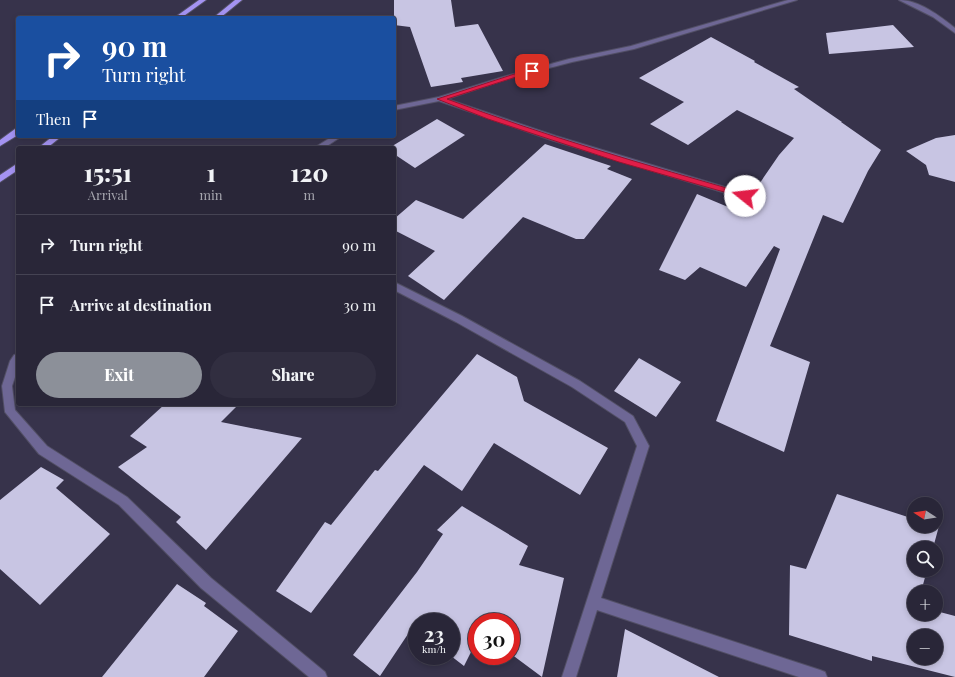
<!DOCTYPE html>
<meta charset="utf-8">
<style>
:root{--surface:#292638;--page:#312e40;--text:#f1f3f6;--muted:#a5a5ae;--line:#454353;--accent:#8c9099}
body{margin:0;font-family:"Playfair Display",serif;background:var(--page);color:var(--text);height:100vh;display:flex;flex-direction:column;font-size:15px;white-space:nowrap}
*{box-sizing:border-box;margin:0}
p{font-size:13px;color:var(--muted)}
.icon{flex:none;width:22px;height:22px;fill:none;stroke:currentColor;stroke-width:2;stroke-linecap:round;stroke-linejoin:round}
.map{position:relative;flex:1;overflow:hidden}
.panel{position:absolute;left:16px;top:146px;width:380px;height:260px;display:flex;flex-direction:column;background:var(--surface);border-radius:4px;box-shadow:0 2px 6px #0003,0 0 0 1px var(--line)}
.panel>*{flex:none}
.guide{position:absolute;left:16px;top:16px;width:380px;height:122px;border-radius:4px;box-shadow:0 2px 6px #0003,0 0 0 1px var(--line);background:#1a4fa0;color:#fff;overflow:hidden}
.needle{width:26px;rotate:282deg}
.buttons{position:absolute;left:907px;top:497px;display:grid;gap:8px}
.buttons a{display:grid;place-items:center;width:36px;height:36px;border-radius:50%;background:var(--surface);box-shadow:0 2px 6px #0003,0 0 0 1px var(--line);font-size:20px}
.speed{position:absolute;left:408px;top:613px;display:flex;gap:8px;font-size:20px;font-weight:700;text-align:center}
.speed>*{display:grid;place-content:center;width:52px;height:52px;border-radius:50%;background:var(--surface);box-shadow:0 2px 6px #0003,0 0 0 1px var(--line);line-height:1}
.speed small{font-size:10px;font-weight:400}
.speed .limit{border:6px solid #d22;background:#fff;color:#111}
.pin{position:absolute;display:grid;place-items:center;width:34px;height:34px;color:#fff;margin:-17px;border-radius:8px;box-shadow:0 2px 6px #0006}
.me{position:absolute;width:44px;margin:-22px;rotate:286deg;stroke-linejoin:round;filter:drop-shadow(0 0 3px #0008)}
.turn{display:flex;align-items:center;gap:14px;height:84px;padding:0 20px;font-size:18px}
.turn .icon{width:52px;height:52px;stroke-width:2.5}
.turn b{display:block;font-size:28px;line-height:34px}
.then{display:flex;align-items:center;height:38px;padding:0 20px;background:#0003;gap:8px;font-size:15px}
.eta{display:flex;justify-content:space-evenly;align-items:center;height:68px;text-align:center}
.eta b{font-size:24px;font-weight:800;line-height:28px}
.button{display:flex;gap:8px;margin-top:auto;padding:8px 20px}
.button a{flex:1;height:46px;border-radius:24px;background:var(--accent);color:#fff;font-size:16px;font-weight:800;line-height:46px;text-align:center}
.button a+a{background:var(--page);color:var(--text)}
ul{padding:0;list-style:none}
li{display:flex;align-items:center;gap:12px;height:60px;padding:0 20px;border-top:1px solid var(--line)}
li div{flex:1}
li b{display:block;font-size:15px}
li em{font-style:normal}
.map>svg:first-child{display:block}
.building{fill:#c8c5e3;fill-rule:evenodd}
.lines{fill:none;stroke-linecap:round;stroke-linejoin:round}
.minor-casing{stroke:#524f65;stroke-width:2}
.primary-casing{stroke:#524f65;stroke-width:2}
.minor{fill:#6e6795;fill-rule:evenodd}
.primary{fill:#a493f2;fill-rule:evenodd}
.route{fill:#e11d48;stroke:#92132f}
</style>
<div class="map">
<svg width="955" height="677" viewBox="0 0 955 677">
<rect width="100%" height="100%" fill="#37334b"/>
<!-- building -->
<path class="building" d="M 394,0 L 451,0 L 455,27 L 478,24 L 503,71 L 461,78 L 463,82 L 431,87 L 410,27 L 394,25 Z
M 893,25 L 914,47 L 829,54 L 826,33 Z
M 711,37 L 755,61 L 754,62 L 799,87 L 794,89 L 842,122 L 841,122 L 881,150 L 868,171 L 843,223 L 823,215 L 770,346 L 810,362 L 784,452 L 716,421 L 780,249 L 774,246 L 746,287 L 700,267 L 685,280 L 659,270 L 697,194 L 740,212 L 779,155 L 794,138 L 737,110 L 688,145 L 650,124 L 684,102 L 639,78 Z
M 437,119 L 465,135 L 415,168 L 394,154 L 394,148 L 389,148 Z
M 955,135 L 955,182 L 929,175 L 926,165 L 906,151 L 936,138 Z
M 545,144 L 611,166 L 607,169 L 632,179 L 584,239 L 576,239 L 523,217 L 444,300 L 408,276 L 435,251 L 394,230 L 394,219 L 416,200 L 463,219 Z
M 477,354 L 517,377 L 524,401 L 608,448 L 580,495 L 494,443 L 462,491 L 424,465 L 311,613 L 276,591 L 325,522 L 331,525 L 375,470 L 378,471 Z
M 639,358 L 681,382 L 656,417 L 614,391 Z
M 165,404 L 239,404 L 221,422 L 302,438 L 206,550 L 176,522 L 181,517 L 118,467 L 147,447 L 130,436 Z
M 41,467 L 64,480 L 56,488 L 110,534 L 40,605 L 0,569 L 0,500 Z
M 837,494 L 914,519 L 914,526 L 939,526 L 933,548 L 914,548 L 914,570 L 927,570 L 921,592 L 914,592 L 914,614 L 936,614 L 936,611 L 955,616 L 955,677 L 872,656 L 872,661 L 789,635 L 790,565 L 806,569 ZM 914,636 L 936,636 L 936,658 L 914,658 Z
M 462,506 L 528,546 L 519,565 L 564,578 L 542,677 L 511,654 L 511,622 L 477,622 L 477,640 L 464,666 L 451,656 L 451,622 L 417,622 L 417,631 L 412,628 L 380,676 L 353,655 L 417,572 L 443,534 L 437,530 Z
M 177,584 L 206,603 L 204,606 L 238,631 L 204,677 L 102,677 Z
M 625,629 L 719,677 L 617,677 Z"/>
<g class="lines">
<defs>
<path id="minor" d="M 788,0 L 797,0 L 634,49 L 572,62 L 507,79 L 447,99 L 556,136 L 748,194 L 749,196 L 748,198 L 742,198 L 551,140 L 439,101 L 394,110 L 394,106 L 439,97 L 503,77 L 569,59 L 631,46 Z
M 899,0 C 919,0 940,16 955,28 L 955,33 L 933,17 Z
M 333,136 L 342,136 L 324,148 L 314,148 Z
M 394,282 L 462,316 L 580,381 L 633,416 L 649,446 L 601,598 L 820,670 L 825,672 L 827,677 L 799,677 L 597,610 L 576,677 L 562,677 L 637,446 L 625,422 L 572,387 L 456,322 L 394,290 Z
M 18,354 L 18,368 L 12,386 L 15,410 L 47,446 L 127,497 L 211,578 L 325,672 L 327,677 L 309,677 L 201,588 L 119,505 L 39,454 L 5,412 L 2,386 L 10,361 L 14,355 Z"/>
<path id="primary" d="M 199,0 L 206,0 L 181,18 L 174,18 Z
M 235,0 L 242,0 L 220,18 L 213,18 Z
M 15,129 L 18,129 L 18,135 L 0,146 L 0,140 Z
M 53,136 L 62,136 L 47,148 L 38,148 Z
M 18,163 L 18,170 L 0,182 L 0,175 Z"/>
</defs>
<!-- minor casing -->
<use href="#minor" class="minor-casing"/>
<!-- primary casing -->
<use href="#primary" class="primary-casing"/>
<!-- minor -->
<use href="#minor" class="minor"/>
<!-- primary -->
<use href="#primary" class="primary"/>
</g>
<!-- route -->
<path class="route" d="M 530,69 L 535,71 L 447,99 C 545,136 646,165 748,194 L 749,196 L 745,198 L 619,162 L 488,119 L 437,99 Z"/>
</svg>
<div class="buttons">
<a><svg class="needle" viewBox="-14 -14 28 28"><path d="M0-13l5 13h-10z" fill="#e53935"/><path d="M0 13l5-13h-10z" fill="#a5a5ae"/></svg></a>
<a><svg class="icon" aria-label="search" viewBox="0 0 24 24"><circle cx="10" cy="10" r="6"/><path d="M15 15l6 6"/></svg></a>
<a>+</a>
<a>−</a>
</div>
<div class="speed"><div>23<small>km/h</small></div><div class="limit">30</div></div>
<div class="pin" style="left:532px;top:71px;background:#d93025"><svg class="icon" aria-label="arrive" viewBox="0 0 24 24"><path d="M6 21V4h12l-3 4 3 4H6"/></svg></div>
<svg class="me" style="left:745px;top:196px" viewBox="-20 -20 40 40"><circle r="19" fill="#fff"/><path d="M0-13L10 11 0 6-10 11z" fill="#e11d48"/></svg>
<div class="guide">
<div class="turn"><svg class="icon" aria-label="right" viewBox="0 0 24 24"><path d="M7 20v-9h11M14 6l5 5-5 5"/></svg><div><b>90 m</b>Turn right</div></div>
<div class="then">Then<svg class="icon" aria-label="arrive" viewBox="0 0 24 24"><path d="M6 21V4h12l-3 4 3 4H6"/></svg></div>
</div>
<section class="panel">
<div class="eta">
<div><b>15:51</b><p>Arrival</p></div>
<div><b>1</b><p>min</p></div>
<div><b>120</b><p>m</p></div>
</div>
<ul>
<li><svg class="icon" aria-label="right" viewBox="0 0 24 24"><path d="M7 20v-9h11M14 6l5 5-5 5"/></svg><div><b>Turn right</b></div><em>90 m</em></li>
<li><svg class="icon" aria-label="arrive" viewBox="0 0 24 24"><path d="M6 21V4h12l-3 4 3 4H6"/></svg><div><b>Arrive at destination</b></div><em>30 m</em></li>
</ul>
<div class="button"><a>Exit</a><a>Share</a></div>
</section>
</div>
